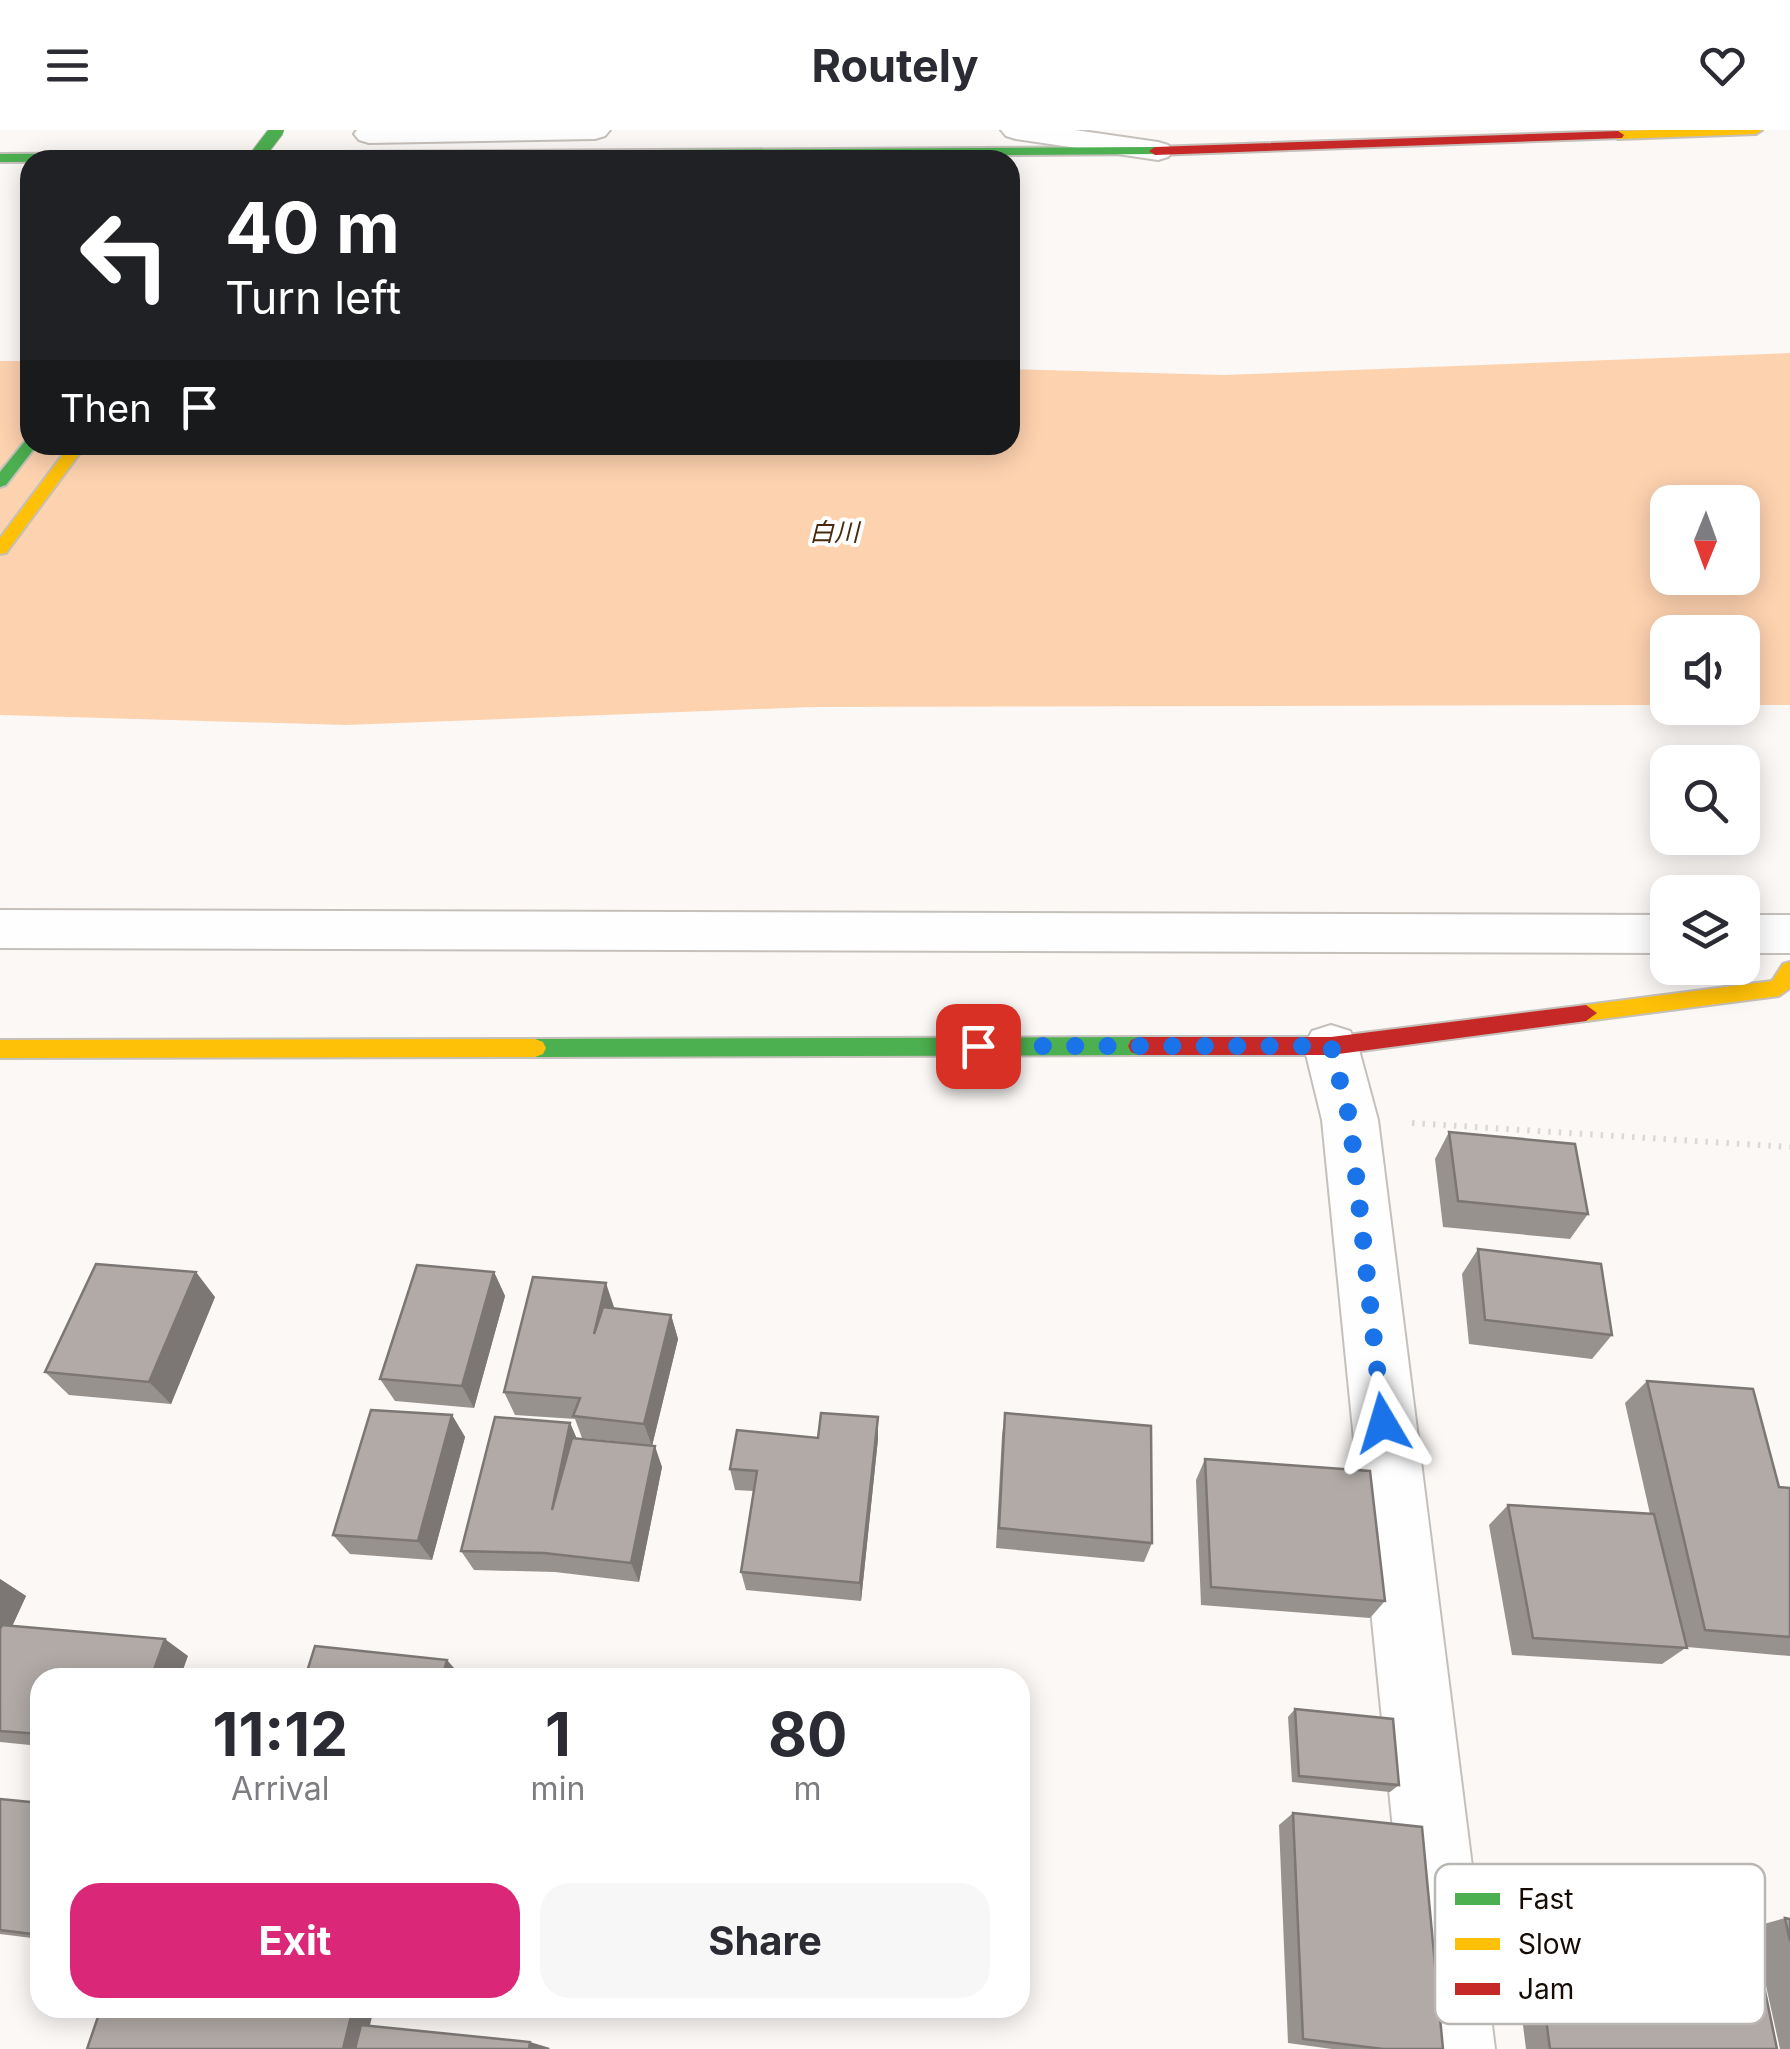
<!DOCTYPE html>
<meta charset="utf-8">
<style>
:root{--surface:#fff;--page:#f7f7f7;--text:#2b2b33;--muted:#7c7c81;--accent:#db2777}
body{margin:0;font-family:Inter,"Noto Sans JP",sans-serif;background:var(--page);color:var(--text);height:100vh;display:flex;flex-direction:column;font-size:38px;white-space:nowrap}
*{box-sizing:border-box;margin:0}
p{font-size:32px;color:var(--muted)}
.icon{flex:none;width:55px;height:55px;fill:none;stroke:currentColor;stroke-width:2;stroke-linecap:round;stroke-linejoin:round}
.map{position:relative;flex:1;overflow:hidden}
.side{position:absolute;left:30px;top:1538px;width:1000px;height:350px;display:flex;flex-direction:column;background:var(--surface);border-radius:30px;box-shadow:0 5px 25px #0003}
.side>*{flex:none}
.hud{position:absolute;left:20px;top:20px;width:1000px;height:305px;border-radius:30px;box-shadow:0 5px 25px #0003;background:#202124;color:#fff;overflow:hidden}
.needle{width:65px;rotate:181deg}
.controls{position:absolute;left:1650px;top:355px;display:grid;gap:20px}
.controls a{display:grid;place-items:center;width:110px;height:110px;border-radius:20px;background:var(--surface);box-shadow:0 5px 25px #0003;font-size:50px}
.pin{position:absolute;display:grid;place-items:center;width:85px;height:85px;color:#fff;margin:-42px;border-radius:20px;box-shadow:0 5px 15px #0006}
.me{position:absolute;width:110px;margin:-55px;rotate:353deg;stroke-linejoin:round;filter:drop-shadow(0 0 8px #0008)}
.turn{display:flex;align-items:center;gap:35px;height:210px;padding:0 40px;font-size:45px}
.turn .icon{width:130px;height:130px;stroke-width:2.5}
.turn b{display:block;font-size:70px;line-height:85px}
.then{display:flex;align-items:center;height:95px;padding:0 40px;background:#0003;gap:20px;font-size:38px}
.eta{display:flex;justify-content:space-evenly;align-items:center;height:170px;text-align:center}
.eta b{font-size:60px;font-weight:700;line-height:70px}
.cta{display:flex;gap:20px;margin-top:auto;padding:20px 40px}
.cta a{flex:1;height:115px;border-radius:30px;background:var(--accent);color:#fff;font-size:40px;font-weight:700;line-height:115px;text-align:center}
.cta a+a{background:var(--page);color:var(--text)}
header{display:flex;justify-content:space-between;align-items:center;height:130px;padding:0 40px;background:var(--surface);font-size:45px;font-weight:700}
.map>svg:first-child{display:block}
.water{fill:#fdd2af;fill-rule:evenodd}
.lines{fill:none;stroke-linecap:round;stroke-linejoin:round}
.street-casing{stroke:#c6c0bb;stroke-width:4}
.fast-casing{stroke:#c6c0bb;stroke-width:4}
.slow-casing{stroke:#c6c0bb;stroke-width:4}
.jam-casing{stroke:#c6c0bb;stroke-width:4}
.path{stroke:#dbd9d8;stroke-width:6;stroke-dasharray:2.5 8;stroke-linecap:butt}
.street{fill:#fefefe;fill-rule:evenodd}
.fast{fill:#4caf50;fill-rule:evenodd}
.slow{fill:#ffc107;fill-rule:evenodd}
.jam{fill:#c62828;fill-rule:evenodd}
.fast-bridge-casing{stroke:#c6c0bb;stroke-width:16;stroke-linecap:butt}
.fast-bridge{stroke:#4caf50;stroke-width:14}
.wall{fill:#98928f}
.shaded-wall{fill:#7c7774}
.building{fill:#b1aaa6;stroke:#7c7774;stroke-width:2.5}
.route{stroke:#1a73e8;stroke-width:18;stroke-dasharray:0 32.4}
.labels{text-anchor:middle;stroke-width:8;stroke-linejoin:round;paint-order:stroke}
.far-water-label{font-size:25px;font-style:italic;fill:#472a0e;stroke:#fff}
.key{fill:#fff;stroke:#b9b6b4;stroke-width:2.5}
.key-label{font-size:28px;fill:#150c05}
</style>
<header><svg class="icon" aria-label="menu" viewBox="0 0 24 24"><path d="M4 6h16M4 12h16M4 18h16"/></svg>Routely<svg class="icon" aria-label="heart" viewBox="0 0 24 24"><path d="M12 20l-8-8c-3-5 5-10 8-4 3-6 11-1 8 4z"/></svg></header>
<div class="map">
<svg width="1790" height="1919" viewBox="0 0 1790 1919">
<rect width="100%" height="100%" fill="#fbf8f6"/>
<!-- water -->
<path class="water" d="M 1790,223 L 1790,575 L 1743,575 L 1742,502 L 1668,502 L 1667,575 L 811,577 L 346,595 L 0,585 L 0,231 L 30,231 L 30,315 L 1010,315 L 1010,239 L 1224,245 ZM 1668,372 L 1742,372 L 1742,448 L 1668,448 Z"/>
<g class="lines">
<defs>
<path id="street" d="M 357,0 L 610,0 L 605,6 L 595,9 L 369,13 L 359,10 L 354,4 Z
M 1001,0 L 1075,0 L 1158,12 L 1168,15 L 1173,21 L 1168,27 L 1158,30 L 1016,9 L 1006,6 Z
M 0,780 L 1668,785 L 1668,823 L 0,818 Z
M 1742,785 L 1790,785 L 1790,823 L 1742,823 Z
M 1331,895 L 1350,901 L 1358,916 L 1378,990 L 1495,1919 L 1415,1919 L 1322,990 L 1304,916 L 1312,901 Z"/>
<path id="fast" d="M 1155,17 L 1161,21 L 1159,24 L 0,32 L 0,24 Z
M 30,309 L 30,315 L 37,315 L 6,355 L 0,357 L 0,342 L 25,311 Z
M 1139,907 L 1147,910 L 1150,916 L 1147,922 L 1139,925 L 535,927 L 527,924 L 524,918 L 527,912 L 535,909 Z"/>
<path id="slow" d="M 1657,0 L 1762,0 L 1756,4 L 1618,9 L 1612,5 L 1618,1 Z
M 70,315 L 86,315 L 6,423 L 0,424 L 0,408 Z
M 1790,832 L 1790,858 L 1779,866 L 1586,891 L 1575,883 L 1586,875 L 1772,851 L 1783,834 Z
M 535,909 L 543,912 L 546,918 L 543,924 L 535,927 L 0,928 L 0,910 Z"/>
<path id="jam" d="M 1618,1 L 1624,5 L 1622,8 L 1155,25 L 1149,21 L 1155,17 Z
M 1586,875 L 1597,883 L 1586,891 L 1331,925 L 1139,925 L 1131,922 L 1128,916 L 1131,910 L 1139,907 L 1331,907 Z"/>
</defs>
<!-- street casing -->
<use href="#street" class="street-casing"/>
<!-- fast casing -->
<use href="#fast" class="fast-casing"/>
<!-- slow casing -->
<use href="#slow" class="slow-casing"/>
<!-- jam casing -->
<use href="#jam" class="jam-casing"/>
<!-- path -->
<path class="path" d="M 1412,993 L 1790,1017"/>
<!-- street -->
<use href="#street" class="street"/>
<!-- fast -->
<use href="#fast" class="fast"/>
<!-- slow -->
<use href="#slow" class="slow"/>
<!-- jam -->
<use href="#jam" class="jam"/>
<defs>
<path id="fast-bridge" d="M 254,30 L 277,0"/>
</defs>
<!-- fast-bridge casing -->
<use href="#fast-bridge" class="fast-bridge-casing"/>
<!-- fast-bridge -->
<use href="#fast-bridge" class="fast-bridge"/>
</g>
<!-- wall -->
<path class="wall" d="M 1449,1002 L 1588,1084 L 1570,1109 L 1443,1097 L 1435,1029 Z
M 1478,1119 L 1612,1205 L 1592,1229 L 1469,1214 L 1462,1144 Z
M 494,1142 L 505,1166 L 474,1278 L 395,1271 L 380,1249 Z
M 215,1167 L 171,1274 L 69,1265 L 45,1242 Z
M 614,1177 L 613,1179 L 671,1185 L 678,1209 L 652,1316 L 662,1337 L 639,1452 L 555,1442 L 474,1440 L 461,1421 L 570,1293 L 577,1309 L 649,1315 L 582,1308 L 575,1289 L 515,1285 L 504,1262 Z
M 1647,1251 L 1779,1357 L 1790,1358 L 1790,1526 L 1687,1517 L 1662,1534 L 1512,1525 L 1489,1395 L 1508,1375 L 1650,1384 L 1625,1273 Z
M 1005,1283 L 1152,1413 L 1144,1432 L 996,1418 L 1002,1305 Z
M 452,1285 L 465,1307 L 432,1430 L 350,1424 L 333,1405 Z
M 818,1308 L 878,1309 L 861,1471 L 746,1460 L 741,1442 L 753,1361 L 735,1360 L 730,1339 Z
M 1205,1329 L 1385,1471 L 1370,1488 L 1201,1475 L 1196,1350 Z
M 0,1449 L 26,1466 L 12,1496 L 188,1526 L 40,1548 L 40,1616 L 0,1612 Z
M 1295,1579 L 1399,1655 L 1390,1662 L 1292,1652 L 1288,1587 Z
M 0,1669 L 40,1673 L 40,1809 L 0,1804 Z
M 1293,1683 L 1443,1919 L 1332,1919 L 1288,1913 L 1279,1695 Z
M 1529,1759 L 1777,1919 L 1526,1919 L 1507,1769 Z
M 1785,1788 L 1790,1789 L 1790,1919 L 1780,1919 L 1753,1797 Z"/>
<!-- shaded-wall -->
<path class="shaded-wall" d="M 196,1142 L 215,1167 L 171,1274 L 149,1252 Z
M 494,1142 L 505,1166 L 474,1278 L 462,1256 Z
M 606,1153 L 614,1177 L 603,1228 L 594,1204 Z
M 671,1185 L 678,1209 L 652,1316 L 644,1294 Z
M 452,1285 L 465,1307 L 432,1430 L 418,1411 Z
M 878,1287 L 878,1309 L 861,1471 L 860,1453 Z
M 570,1293 L 579,1314 L 552,1380 Z
M 655,1316 L 662,1337 L 639,1452 L 631,1433 Z
M 0,1449 L 26,1466 L 0,1523 Z
M 165,1509 L 188,1526 L 180,1548 L 151,1548 Z
M 447,1530 L 461,1546 L 461,1548 L 442,1548 Z
M 352,1882 L 372,1887 L 364,1919 L 343,1919 Z
M 530,1912 L 550,1918 L 549,1919 L 529,1919 Z"/>
<!-- building -->
<path class="building" d="M 1449,1002 L 1575,1014 L 1588,1084 L 1458,1071 Z
M 1478,1119 L 1601,1134 L 1612,1205 L 1485,1190 Z
M 96,1134 L 196,1142 L 149,1252 L 45,1242 Z
M 417,1135 L 494,1142 L 462,1256 L 380,1249 Z
M 533,1147 L 606,1153 L 594,1204 L 603,1177 L 671,1185 L 644,1294 L 573,1286 L 580,1268 L 504,1262 Z
M 1647,1251 L 1753,1259 L 1779,1357 L 1790,1358 L 1790,1507 L 1705,1500 Z
M 371,1280 L 452,1285 L 418,1411 L 333,1405 Z
M 821,1283 L 878,1287 L 860,1453 L 741,1442 L 757,1341 L 730,1339 L 737,1300 L 818,1308 Z
M 1005,1283 L 1151,1296 L 1152,1413 L 999,1398 Z
M 495,1287 L 570,1293 L 552,1380 L 572,1308 L 655,1316 L 631,1433 L 544,1423 L 461,1421 Z
M 1205,1329 L 1370,1341 L 1385,1471 L 1211,1457 Z
M 1508,1375 L 1654,1384 L 1687,1518 L 1533,1508 Z
M 2,1495 L 165,1509 L 151,1548 L 40,1548 L 40,1604 L 0,1601 L 0,1499 Z
M 315,1516 L 447,1530 L 442,1548 L 305,1548 Z
M 1295,1579 L 1393,1589 L 1399,1655 L 1299,1646 Z
M 0,1669 L 40,1673 L 40,1805 L 0,1800 Z
M 1293,1683 L 1422,1697 L 1443,1919 L 1383,1919 L 1303,1909 Z
M 1529,1759 L 1749,1784 L 1777,1919 L 1550,1919 Z
M 1785,1788 L 1790,1789 L 1790,1811 Z
M 101,1878 L 310,1878 L 352,1882 L 343,1919 L 87,1919 Z
M 361,1895 L 530,1912 L 529,1919 L 355,1919 Z"/>
<g class="lines">
<!-- route -->
<path class="route" d="M 978,916 L 1331,916 L 1350,990 L 1383,1293"/>
</g>
<g class="labels">
<!-- far-water labels -->
<g class="far-water-label">
<text x="834" y="411">白川</text>
</g>
</g>
<!-- legend -->
<rect x="1435" y="1734" width="330" height="160" rx="15" class="key"/>
<rect x="1455" y="1763" width="45" height="12" fill="#4caf50"/>
<rect x="1455" y="1808" width="45" height="12" fill="#ffc107"/>
<rect x="1455" y="1853" width="45" height="12" fill="#c62828"/>
<g class="key-label">
<text x="1518" y="1779">Fast</text>
<text x="1518" y="1824">Slow</text>
<text x="1518" y="1869">Jam</text>
</g>
</svg>
<div class="controls">
<a><svg class="needle" viewBox="-14 -14 28 28"><path d="M0-13l5 13h-10z" fill="#e53935"/><path d="M0 13l5-13h-10z" fill="#7c7c81"/></svg></a>
<a><svg class="icon" aria-label="sound" viewBox="0 0 24 24"><path d="M4 9h4l5-4v14l-5-4H4zM17 9q2 3 0 6"/></svg></a>
<a><svg class="icon" aria-label="search" viewBox="0 0 24 24"><circle cx="10" cy="10" r="6"/><path d="M15 15l6 6"/></svg></a>
<a><svg class="icon" aria-label="layers" viewBox="0 0 24 24"><path d="M12 4l9 5-9 5-9-5zM3 14l9 5 9-5"/></svg></a>
</div>
<div class="pin" style="left:978px;top:916px;background:#d93025"><svg class="icon" aria-label="arrive" viewBox="0 0 24 24"><path d="M6 21V4h12l-3 4 3 4H6"/></svg></div>
<svg class="me" style="left:1383px;top:1293px" viewBox="-20 -20 40 40"><path d="M0-17L14 15 0 8-14 15z" fill="#1a73e8" stroke="#fff" stroke-width="4"/></svg>
<div class="hud">
<div class="turn"><svg class="icon" aria-label="left" viewBox="0 0 24 24"><path d="M17 20v-9H6M10 6l-5 5 5 5"/></svg><div><b>40 m</b>Turn left</div></div>
<div class="then">Then<svg class="icon" aria-label="arrive" viewBox="0 0 24 24"><path d="M6 21V4h12l-3 4 3 4H6"/></svg></div>
</div>
<section class="side">
<div class="eta">
<div><b>11:12</b><p>Arrival</p></div>
<div><b>1</b><p>min</p></div>
<div><b>80</b><p>m</p></div>
</div>
<div class="cta"><a>Exit</a><a>Share</a></div>
</section>
</div>
